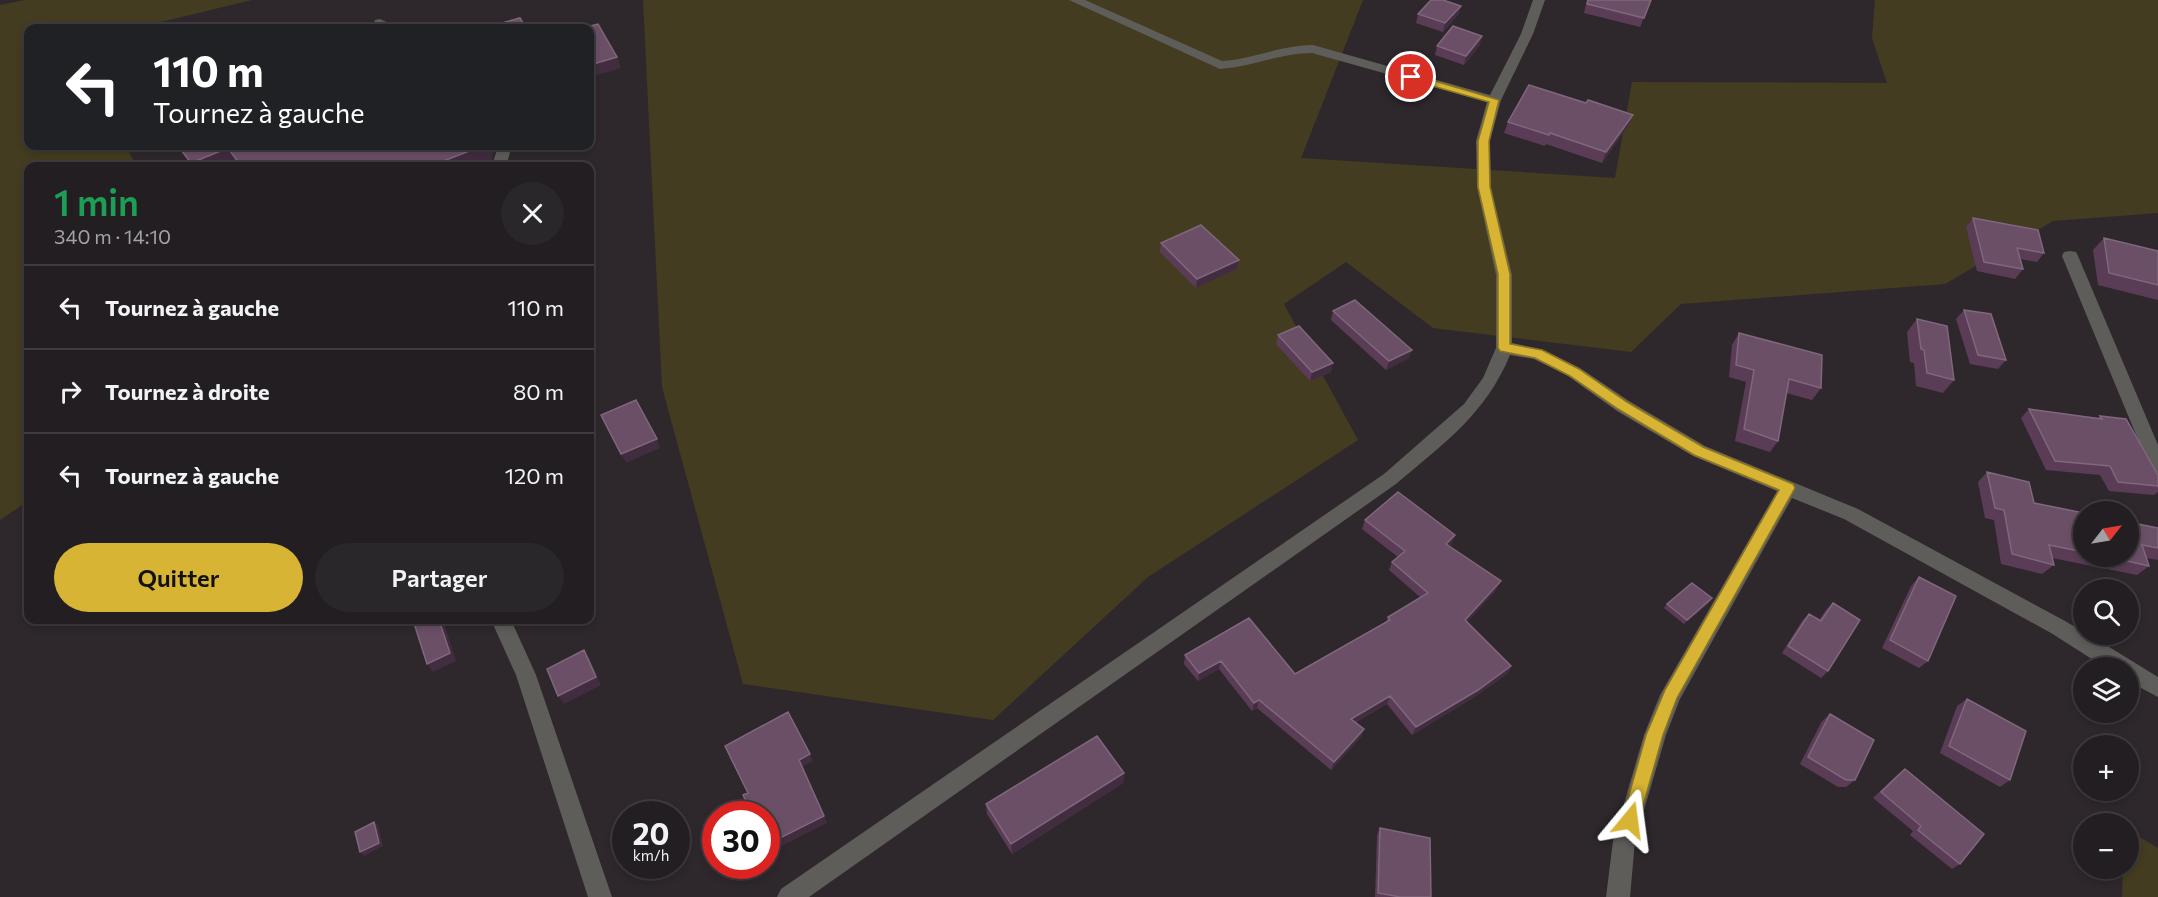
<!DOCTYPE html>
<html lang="fr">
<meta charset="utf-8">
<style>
:root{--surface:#221e22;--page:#2a272a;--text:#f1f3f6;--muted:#a2a2a5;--line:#3f3c40;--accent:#d8b434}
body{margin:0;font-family:Commissioner,sans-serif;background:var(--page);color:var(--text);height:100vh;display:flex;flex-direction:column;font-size:22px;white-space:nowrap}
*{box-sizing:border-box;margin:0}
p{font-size:20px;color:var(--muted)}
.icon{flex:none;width:33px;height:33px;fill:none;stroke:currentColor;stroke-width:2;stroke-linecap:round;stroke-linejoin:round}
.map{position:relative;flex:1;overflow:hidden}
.panel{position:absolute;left:24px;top:162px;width:570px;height:462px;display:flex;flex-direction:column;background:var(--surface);border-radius:12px;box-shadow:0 3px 9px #0003,0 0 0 2px var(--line)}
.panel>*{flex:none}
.guide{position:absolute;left:24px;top:24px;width:570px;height:126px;border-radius:12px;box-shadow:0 3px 9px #0003,0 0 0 2px var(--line);background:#202124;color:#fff;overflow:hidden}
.needle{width:39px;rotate:59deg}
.controls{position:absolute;left:2073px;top:501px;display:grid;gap:12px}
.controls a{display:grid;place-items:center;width:66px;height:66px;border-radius:50%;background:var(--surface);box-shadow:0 3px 9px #0003,0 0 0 2px var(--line);font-size:30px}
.speed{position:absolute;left:612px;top:801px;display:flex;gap:12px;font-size:30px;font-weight:700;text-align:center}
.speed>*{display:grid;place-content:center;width:78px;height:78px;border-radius:50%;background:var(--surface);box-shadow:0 3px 9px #0003,0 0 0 2px var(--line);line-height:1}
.speed small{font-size:15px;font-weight:400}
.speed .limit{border:9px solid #d22;background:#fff;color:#111}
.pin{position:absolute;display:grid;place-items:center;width:51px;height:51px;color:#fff;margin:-26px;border:3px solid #fff;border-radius:50%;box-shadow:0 2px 6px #0007}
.me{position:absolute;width:66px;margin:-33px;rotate:16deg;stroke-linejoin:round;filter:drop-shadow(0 0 4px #0008)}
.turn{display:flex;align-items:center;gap:21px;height:126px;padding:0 30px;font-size:27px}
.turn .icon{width:78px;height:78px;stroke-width:2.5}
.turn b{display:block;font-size:42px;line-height:51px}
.round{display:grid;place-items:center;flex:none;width:63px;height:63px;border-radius:32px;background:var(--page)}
.summary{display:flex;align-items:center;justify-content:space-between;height:102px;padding:0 30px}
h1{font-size:36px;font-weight:600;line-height:45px;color:#1e9e55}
.action{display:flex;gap:12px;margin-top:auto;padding:12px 30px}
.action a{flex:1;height:69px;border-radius:36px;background:var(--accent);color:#111;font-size:24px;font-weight:600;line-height:69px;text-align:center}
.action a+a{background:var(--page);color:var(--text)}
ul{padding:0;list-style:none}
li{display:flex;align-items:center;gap:18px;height:84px;padding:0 30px;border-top:2px solid var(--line)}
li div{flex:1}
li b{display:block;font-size:22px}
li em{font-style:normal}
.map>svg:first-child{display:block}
.green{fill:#443c20}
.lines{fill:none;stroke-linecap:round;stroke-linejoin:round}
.street{fill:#5e5d5a;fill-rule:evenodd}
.wall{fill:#5b3c57}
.shaded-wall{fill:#422c40}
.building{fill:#6b4f67;stroke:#7f677c;stroke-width:1.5}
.route{fill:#d8b434;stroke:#8c7522;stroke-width:1.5}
</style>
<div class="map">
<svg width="2158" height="897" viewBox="0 0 2158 897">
<rect width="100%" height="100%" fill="#2e282d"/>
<!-- green -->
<path class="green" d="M 25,0 L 252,0 L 136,28 L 28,28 L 28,146 L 126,146 L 136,166 L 28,166 L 28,501 L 0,520 L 0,5 Z
M 643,0 L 1363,0 L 1301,158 L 1615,178 L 1632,82 L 1887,83 L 1872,38 L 1875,0 L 2158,0 L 2158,213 L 2053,221 L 1945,284 L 1681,304 L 1631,352 L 1433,328 L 1346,262 L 1284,304 L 1358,440 L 1148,577 L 993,720 L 743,684 L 662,387 Z
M 2129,831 L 2158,848 L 2158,897 L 2122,897 L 2123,869 L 2128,868 Z"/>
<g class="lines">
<!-- street -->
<path class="street" d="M 1069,0 L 1085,0 L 1222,61 C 1253,59 1282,45 1313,45 L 1490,95 L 1521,34 L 1533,0 L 1545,0 L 1533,34 L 1501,100 L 1490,141 L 1491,187 L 1512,275 L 1512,343 L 1544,350 L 1580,368 L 1629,401 L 1705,446 L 1858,509 L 2065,621 L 2084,632 L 2084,634 L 2088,634 L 2158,677 L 2158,697 L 2128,681 L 2128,668 L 2106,668 L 2051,633 L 1844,519 L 1792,498 L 1680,699 L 1666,735 L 1635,841 L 1630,897 L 1606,897 L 1613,841 L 1644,735 L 1660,695 L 1777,491 L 1693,456 L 1617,411 L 1568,376 L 1534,359 L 1510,355 C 1485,415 1444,443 1396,484 L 809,897 L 777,897 L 781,889 L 1384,474 L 1464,404 L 1483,378 L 1496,348 L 1496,275 L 1477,187 L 1476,141 L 1487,102 L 1312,53 C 1281,53 1252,67 1220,69 Z
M 380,19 L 399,28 C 391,29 380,30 374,23 L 375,20 Z
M 498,146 L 512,146 L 506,166 L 492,166 Z
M 2070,251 L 2076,252 L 2078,256 L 2158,445 L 2158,473 L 2152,471 L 2149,466 L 2062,256 L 2064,252 Z
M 491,620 L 511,620 L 536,675 L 612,897 L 588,897 L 516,675 Z"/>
</g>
<!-- wall -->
<path class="wall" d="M 1587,0 L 1651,0 L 1640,27 L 1584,13 Z
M 1461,6 L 1458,15 L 1443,32 L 1416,23 L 1418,14 Z
M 1480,45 L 1464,65 L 1435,55 L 1437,46 Z
M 1586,103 L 1633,115 L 1628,126 L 1602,163 L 1546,144 L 1545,146 L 1504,133 L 1508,122 Z
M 1973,218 L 2044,253 L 2037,262 L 2020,259 L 2023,269 L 2015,279 L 1977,271 L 1966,227 Z
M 2104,238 L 2158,251 L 2158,300 L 2098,285 L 2093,250 Z
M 1161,243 L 1239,260 L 1237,269 L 1196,288 L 1160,252 Z
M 1964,310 L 2006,360 L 1998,369 L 1970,364 L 1956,319 Z
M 1333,311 L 1409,358 L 1386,370 L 1331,320 Z
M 1917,319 L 1954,380 L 1943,393 L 1916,386 L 1914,363 L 1910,362 L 1907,332 Z
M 1739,333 L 1821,388 L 1812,400 L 1786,393 L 1778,441 L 1770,452 L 1735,441 L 1746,382 L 1729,377 L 1732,345 Z
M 1278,335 L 1331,372 L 1310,381 L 1276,344 Z
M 2029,409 L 2098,418 L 2100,416 L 2158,475 L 2158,492 L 2154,495 L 2109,491 L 2100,475 L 2046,470 L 2021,418 Z
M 1987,472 L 2034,503 L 2084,513 L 2084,556 L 2128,556 L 2158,528 L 2158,560 L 2146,558 L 2149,566 L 2137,575 L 2052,558 L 2054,565 L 2042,574 L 2001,564 L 1994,520 L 1985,518 L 1978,482 Z
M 1365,520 L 1452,544 L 1449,546 L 1496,590 L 1467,622 L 1511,666 L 1507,674 L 1473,698 L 1412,735 L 1387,704 L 1356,722 L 1364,729 L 1361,737 L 1331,770 L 1257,708 L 1252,711 L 1219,669 L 1198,681 L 1184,664 L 1185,655 L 1249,618 L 1295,674 L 1386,622 L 1388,617 L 1420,597 L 1389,570 L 1392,562 L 1398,557 L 1362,529 Z
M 1919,577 L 1928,661 L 1919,668 L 1882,648 L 1911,586 Z
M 1709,603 L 1684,624 L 1664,608 L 1667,604 Z
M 1833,603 L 1828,671 L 1821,678 L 1782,653 L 1802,621 L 1809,614 L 1819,620 L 1826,610 Z
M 1967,699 L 2010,780 L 2000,787 L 1940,753 L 1957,706 Z
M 1830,714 L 1855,780 L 1846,787 L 1838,787 L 1800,764 L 1822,721 Z
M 1905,769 L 1960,864 L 1952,869 L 1910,835 L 1913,831 L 1873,798 L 1897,775 Z
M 1124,773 L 1123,783 L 1012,854 L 987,814 L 986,804 Z
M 1380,828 L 1431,897 L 1375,897 L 1377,835 Z"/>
<!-- shaded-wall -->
<path class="shaded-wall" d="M 1461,6 L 1458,15 L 1443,32 L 1445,23 Z
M 1482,36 L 1480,45 L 1464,65 L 1466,56 Z
M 617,57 L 621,68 L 590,77 L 590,65 Z
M 1633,115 L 1628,126 L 1602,163 L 1606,152 Z
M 482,146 L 496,146 L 491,161 L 479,166 L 431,166 Z
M 228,148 L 240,164 L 234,166 L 193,166 L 191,163 Z
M 1239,260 L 1237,269 L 1196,288 L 1197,279 Z
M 1412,350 L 1409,358 L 1386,370 L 1389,361 Z
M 1333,363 L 1331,372 L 1310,381 L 1312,372 Z
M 657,439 L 660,448 L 626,463 L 621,454 Z
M 1455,535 L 1452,544 L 1442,552 L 1446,544 Z
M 1501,581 L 1496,590 L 1461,629 L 1465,620 Z
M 1712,598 L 1709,603 L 1684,624 L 1687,620 Z
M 439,620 L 443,620 L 456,661 L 433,672 L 427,664 Z
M 584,650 L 589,658 L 601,685 L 564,704 L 558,696 Z
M 1221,661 L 1219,669 L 1198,681 L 1199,673 Z
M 1511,666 L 1507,674 L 1473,698 L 1412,735 L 1416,727 Z
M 1390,696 L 1387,704 L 1348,726 L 1351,719 Z
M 1259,700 L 1257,708 L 1252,711 L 1254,703 Z
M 1364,729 L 1361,737 L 1331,770 L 1334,762 Z
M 810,754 L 813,761 L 802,767 L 799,760 Z
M 1124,773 L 1123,783 L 1012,854 L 1011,844 Z
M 824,816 L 827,823 L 767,853 L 766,845 Z
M 374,822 L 378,826 L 383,846 L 364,856 L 360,852 Z"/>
<!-- building -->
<path class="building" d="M 1431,0 L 1443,0 L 1461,6 L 1445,23 L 1418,14 Z
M 1588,0 L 1651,0 L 1644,18 L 1587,4 Z
M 520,18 L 526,28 L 484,28 Z
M 598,24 L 617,57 L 590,65 L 590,28 L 582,28 Z
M 1453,26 L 1482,36 L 1466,56 L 1437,46 Z
M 1529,85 L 1586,103 L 1588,100 L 1633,115 L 1606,152 L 1550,133 L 1549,135 L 1508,122 Z
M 178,146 L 482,146 L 431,166 L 241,166 L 228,148 L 191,163 Z
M 1973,218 L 2038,230 L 2044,253 L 2017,248 L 2023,269 L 1984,262 Z
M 1201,225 L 1239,260 L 1197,279 L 1161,243 Z
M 2104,238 L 2158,251 L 2158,285 L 2109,273 Z
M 1355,300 L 1412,350 L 1389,361 L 1333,311 Z
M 1964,310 L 1991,314 L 2006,360 L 1978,355 Z
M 1917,319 L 1947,326 L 1954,380 L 1927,373 L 1924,350 L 1921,349 Z
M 1299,326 L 1333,363 L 1312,372 L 1278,335 Z
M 1739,333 L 1822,355 L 1821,388 L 1789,379 L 1778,441 L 1744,429 L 1754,370 L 1736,365 Z
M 636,400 L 657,439 L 621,454 L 601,415 Z
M 2029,409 L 2102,419 L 2100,416 L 2126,419 L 2158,475 L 2158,486 L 2118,482 L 2110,466 L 2055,461 Z
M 1987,472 L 2029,482 L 2034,503 L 2084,513 L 2084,552 L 2049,545 L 2054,565 L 2012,554 L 2004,510 L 1995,508 Z
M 1398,492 L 1455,535 L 1446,544 L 1501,581 L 1465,620 L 1511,666 L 1478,690 L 1416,727 L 1390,696 L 1351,719 L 1364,729 L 1334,762 L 1259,700 L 1254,703 L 1221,661 L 1199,673 L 1185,655 L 1249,618 L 1295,674 L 1390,620 L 1388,617 L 1428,593 L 1392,562 L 1405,551 L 1365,520 Z
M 2128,522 L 2158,528 L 2158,548 L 2142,545 L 2149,566 L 2105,556 L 2128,556 Z
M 1919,577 L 1956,596 L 1928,661 L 1890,640 Z
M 1692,583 L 1712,598 L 1687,620 L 1667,604 Z
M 1833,603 L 1860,620 L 1828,671 L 1788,646 L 1809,614 L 1821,621 Z
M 413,620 L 439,620 L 450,653 L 427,664 Z
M 584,650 L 596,677 L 558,696 L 547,669 Z
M 1967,699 L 2026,731 L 2010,780 L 1949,746 Z
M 788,712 L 810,754 L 799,760 L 824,816 L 766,845 L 766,814 L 751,814 L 743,795 L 748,793 L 725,746 Z
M 1830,714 L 1874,740 L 1855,780 L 1846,780 L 1808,757 Z
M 1097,736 L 1124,773 L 1011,844 L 986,804 Z
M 1905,769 L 1984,834 L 1960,864 L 1918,830 L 1921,826 L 1881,792 Z
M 374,822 L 379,843 L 360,852 L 355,832 Z
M 1380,828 L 1430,838 L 1431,897 L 1400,897 L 1378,893 Z"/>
<!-- route -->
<path class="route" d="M 1411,74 L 1499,100 L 1489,141 L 1490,187 L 1510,274 L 1510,344 L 1542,350 L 1579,369 L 1627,402 L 1703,447 L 1793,484 L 1795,488 L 1677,698 L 1663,735 L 1639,820 L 1636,826 L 1630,828 L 1624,826 L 1622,820 L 1646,735 L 1665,690 L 1779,490 L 1694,455 L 1618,409 L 1570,376 L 1535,358 L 1500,351 L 1498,348 L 1498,274 L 1478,187 L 1478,141 L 1489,102 L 1408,79 L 1408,75 Z"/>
</svg>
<div class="controls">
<a><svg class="needle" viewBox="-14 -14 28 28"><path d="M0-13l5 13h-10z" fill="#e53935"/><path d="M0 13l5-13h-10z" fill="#a2a2a5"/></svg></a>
<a><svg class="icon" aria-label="search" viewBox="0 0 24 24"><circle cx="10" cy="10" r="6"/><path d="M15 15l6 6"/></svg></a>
<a><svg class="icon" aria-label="layers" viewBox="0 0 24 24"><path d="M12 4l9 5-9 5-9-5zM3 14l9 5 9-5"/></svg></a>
<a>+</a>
<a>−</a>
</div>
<div class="speed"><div>20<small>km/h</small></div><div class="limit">30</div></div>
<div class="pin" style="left:1411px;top:77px;background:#d93025"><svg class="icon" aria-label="arrive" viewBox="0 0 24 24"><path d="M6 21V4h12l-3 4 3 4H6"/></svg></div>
<svg class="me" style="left:1630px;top:820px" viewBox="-20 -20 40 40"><path d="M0-17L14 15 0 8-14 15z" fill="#d8b434" stroke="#fff" stroke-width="4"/></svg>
<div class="guide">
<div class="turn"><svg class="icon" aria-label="left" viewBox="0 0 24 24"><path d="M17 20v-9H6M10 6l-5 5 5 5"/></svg><div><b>110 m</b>Tournez à gauche</div></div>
</div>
<section class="panel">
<div class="summary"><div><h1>1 min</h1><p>340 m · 14:10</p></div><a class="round"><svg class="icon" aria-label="close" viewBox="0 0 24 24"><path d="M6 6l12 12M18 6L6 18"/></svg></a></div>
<ul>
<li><svg class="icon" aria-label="left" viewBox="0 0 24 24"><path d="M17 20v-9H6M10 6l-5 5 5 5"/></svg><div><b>Tournez à gauche</b></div><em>110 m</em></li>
<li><svg class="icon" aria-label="right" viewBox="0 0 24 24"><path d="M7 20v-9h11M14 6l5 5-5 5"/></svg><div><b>Tournez à droite</b></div><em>80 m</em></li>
<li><svg class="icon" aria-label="left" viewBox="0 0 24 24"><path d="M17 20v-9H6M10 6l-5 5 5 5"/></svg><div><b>Tournez à gauche</b></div><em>120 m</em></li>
</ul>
<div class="action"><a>Quitter</a><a>Partager</a></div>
</section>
</div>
